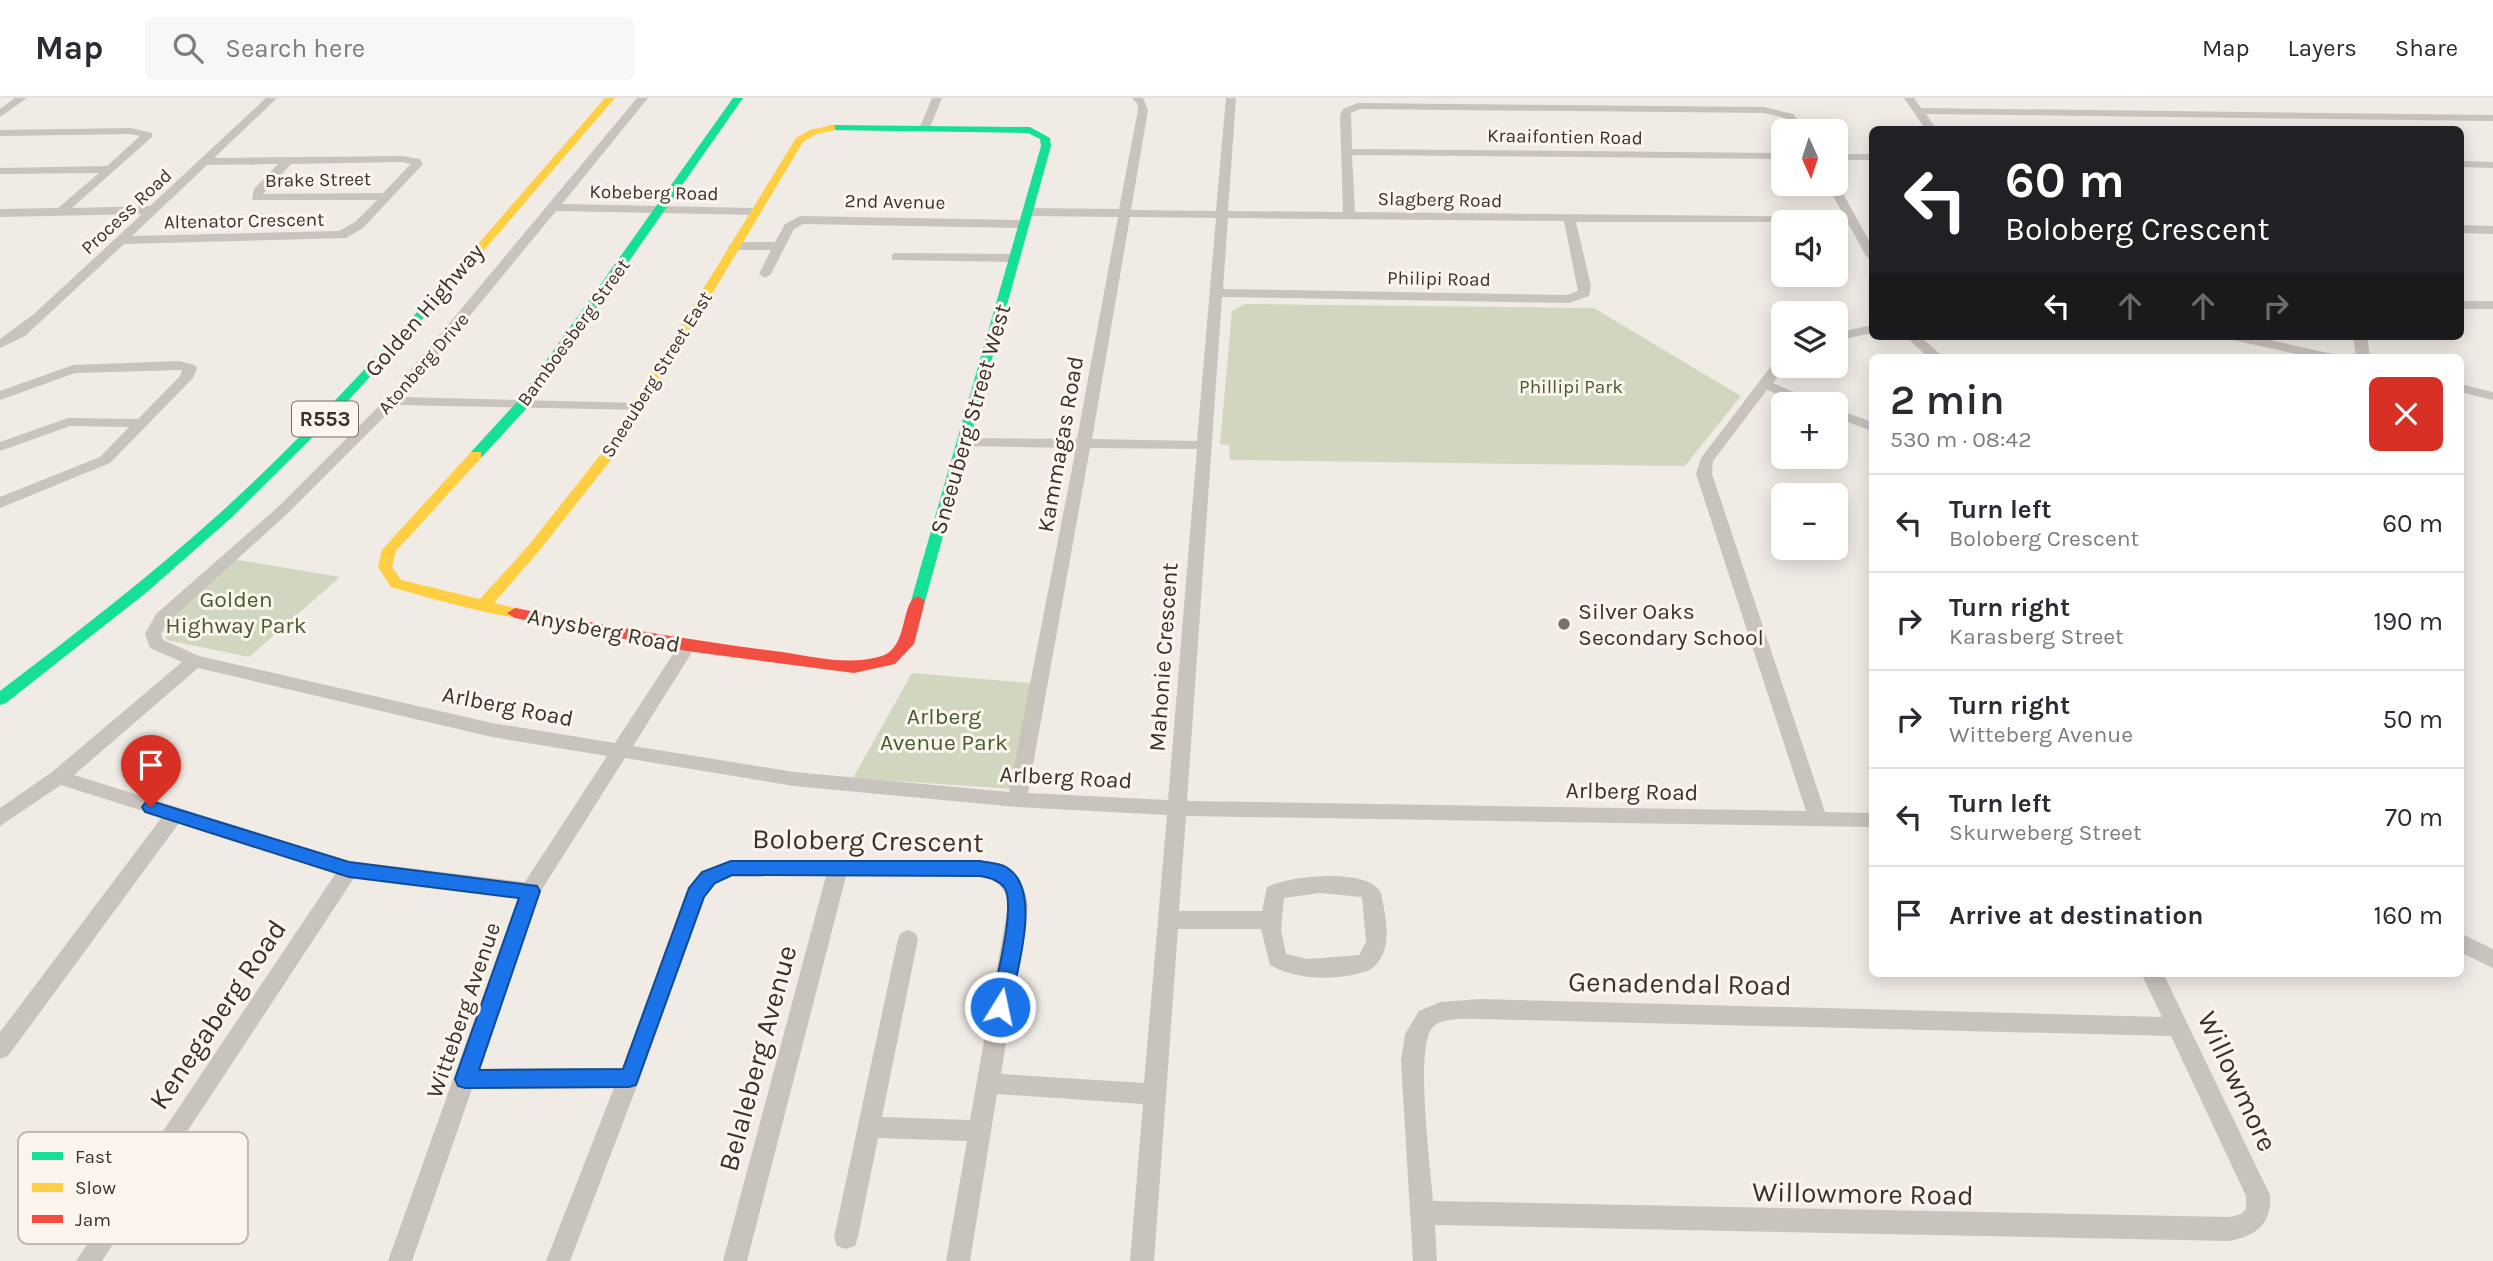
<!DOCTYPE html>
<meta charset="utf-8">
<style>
:root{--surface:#fff;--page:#f7f7f7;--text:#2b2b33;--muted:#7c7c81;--line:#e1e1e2}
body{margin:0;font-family:Karla,sans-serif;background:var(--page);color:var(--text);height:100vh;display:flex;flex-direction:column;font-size:26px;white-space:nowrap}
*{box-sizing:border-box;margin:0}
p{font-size:23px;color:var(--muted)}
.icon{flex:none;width:38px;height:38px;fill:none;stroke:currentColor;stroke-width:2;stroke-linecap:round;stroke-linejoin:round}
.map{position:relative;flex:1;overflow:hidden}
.drawer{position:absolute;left:1869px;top:256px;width:595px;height:623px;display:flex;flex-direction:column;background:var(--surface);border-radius:10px;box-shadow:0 4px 18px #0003}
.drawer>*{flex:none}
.banner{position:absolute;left:1869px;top:28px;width:595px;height:214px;border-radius:10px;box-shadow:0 4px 18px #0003;background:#202124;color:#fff;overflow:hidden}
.needle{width:46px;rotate:177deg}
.buttons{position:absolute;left:1771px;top:21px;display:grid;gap:14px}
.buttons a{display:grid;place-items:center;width:77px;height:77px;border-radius:10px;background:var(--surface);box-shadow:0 4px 18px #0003;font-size:35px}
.pin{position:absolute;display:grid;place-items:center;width:60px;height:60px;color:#fff;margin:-72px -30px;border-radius:50% 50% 50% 0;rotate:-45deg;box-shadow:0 0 7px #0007}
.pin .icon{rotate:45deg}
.me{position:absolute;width:77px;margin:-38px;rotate:10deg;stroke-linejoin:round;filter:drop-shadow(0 0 5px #0008)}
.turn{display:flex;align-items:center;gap:24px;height:147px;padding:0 21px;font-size:32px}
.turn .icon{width:91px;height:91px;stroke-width:2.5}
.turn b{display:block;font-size:49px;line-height:60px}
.lanes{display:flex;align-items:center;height:66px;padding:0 21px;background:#0003;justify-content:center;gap:35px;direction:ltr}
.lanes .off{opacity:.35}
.round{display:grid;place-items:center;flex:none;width:74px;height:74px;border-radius:10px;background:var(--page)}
.overview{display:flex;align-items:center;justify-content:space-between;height:119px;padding:0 21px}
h1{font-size:42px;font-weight:600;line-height:52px}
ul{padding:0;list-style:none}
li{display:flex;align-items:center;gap:21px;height:98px;padding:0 21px;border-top:2px solid var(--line)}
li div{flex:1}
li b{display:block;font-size:26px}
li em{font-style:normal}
header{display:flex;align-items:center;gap:42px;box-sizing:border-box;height:98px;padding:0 35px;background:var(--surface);border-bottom:2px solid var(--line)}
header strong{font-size:33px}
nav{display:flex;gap:38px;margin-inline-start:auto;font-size:24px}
.search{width:490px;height:63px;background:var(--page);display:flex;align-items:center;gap:18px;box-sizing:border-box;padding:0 24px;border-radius:10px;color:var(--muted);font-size:26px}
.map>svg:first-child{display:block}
.green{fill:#d1d6bf}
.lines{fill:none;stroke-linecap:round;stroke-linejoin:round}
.street{fill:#c9c3be;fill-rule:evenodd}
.fast{fill:#16e098;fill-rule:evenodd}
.slow{fill:#ffcf43;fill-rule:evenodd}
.jam{fill:#f24e42;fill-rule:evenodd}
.route{fill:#1a73e8;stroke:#114b97;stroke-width:2}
.poi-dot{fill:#7a716c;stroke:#fbf5ee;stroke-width:2.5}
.labels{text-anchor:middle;stroke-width:6;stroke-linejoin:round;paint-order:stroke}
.far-street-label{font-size:19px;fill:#3b302b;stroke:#fbf5ee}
.far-park-label{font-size:19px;fill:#4a5a2e;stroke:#fbf5ee}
.shield{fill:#fbf5ee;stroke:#756b66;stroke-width:2}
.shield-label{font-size:21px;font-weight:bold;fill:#3b302b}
.street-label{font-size:23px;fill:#3b302b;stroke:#fbf5ee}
.park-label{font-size:23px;fill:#4a5a2e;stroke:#fbf5ee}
.poi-label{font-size:23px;fill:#3b302b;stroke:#fbf5ee;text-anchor:start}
.near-street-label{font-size:28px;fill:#3b302b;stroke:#fbf5ee}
.key{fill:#fbf5ee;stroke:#c1bab4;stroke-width:2}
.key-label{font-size:19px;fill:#3b302b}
</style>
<header>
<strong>Map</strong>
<div class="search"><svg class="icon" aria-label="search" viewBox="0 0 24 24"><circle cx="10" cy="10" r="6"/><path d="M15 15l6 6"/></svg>Search here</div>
<nav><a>Map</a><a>Layers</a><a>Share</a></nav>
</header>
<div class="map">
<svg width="2493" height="1163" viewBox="0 0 2493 1163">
<rect width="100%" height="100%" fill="#f0ebe5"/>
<!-- green -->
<path class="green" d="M 1245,206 L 1594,210 L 1741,298 L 1685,368 L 1230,362 L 1229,347 L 1220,346 L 1232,213 Z
M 233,461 L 340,479 L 249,559 L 167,542 L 163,531 L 174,514 Z
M 912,575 L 1031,585 L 1013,691 L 853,680 Z"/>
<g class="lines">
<!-- street -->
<path class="street" d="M 15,0 L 27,0 L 0,19 L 0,11 Z
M 266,0 L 277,0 L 214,60 L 402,58 L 420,61 L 423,66 L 363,130 L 346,140 L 124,146 L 25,238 L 0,250 L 0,241 L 34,216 L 142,116 L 0,119 L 0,111 L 58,110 L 99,75 L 0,76 L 0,70 L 107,68 L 140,38 L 131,36 L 0,38 L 0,32 L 131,30 L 152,35 L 152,39 L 72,110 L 150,108 ZM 402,64 L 411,66 L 383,95 L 263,96 L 291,66 ZM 278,66 L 254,91 L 252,102 L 377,102 L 355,124 L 339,133 L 132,138 L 207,67 Z
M 637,0 L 648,0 L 562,106 L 754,110 L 760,114 L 758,117 L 556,113 L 403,299 L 638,305 L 643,306 L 643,312 L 396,307 L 288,415 L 168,524 L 161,536 L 163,542 L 199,558 L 492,625 L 615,645 L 681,544 L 687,542 L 696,548 L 633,648 L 794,674 L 1009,694 L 1076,350 L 963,348 L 956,344 L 963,340 L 1077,341 L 1118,119 L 1027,118 L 1021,114 L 1027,110 L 1119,111 L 1138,12 L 1137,5 L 1132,0 L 1143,0 L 1148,12 L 1131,112 L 1216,113 L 1226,0 L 1236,0 L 1228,113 L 1343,114 L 1340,17 L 1343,11 L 1358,5 L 1764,9 L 1793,16 L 1807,33 L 1796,33 L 1785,20 L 1764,15 L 1360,11 L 1351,15 L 1352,51 L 1783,55 L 1783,61 L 1352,57 L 1355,114 L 1845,119 L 1826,86 L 1836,86 L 1836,83 L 1872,148 L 1872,162 L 1866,158 L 1849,127 L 1836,126 L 1836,124 L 1576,124 L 1591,188 L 1589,198 L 1569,205 L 1222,199 L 1187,703 L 1806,713 L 1696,376 L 1701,360 L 1778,259 L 1783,258 L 1783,268 L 1786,268 L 1773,285 L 1821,306 L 1802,306 L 1767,292 L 1713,363 L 1712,376 L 1825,714 L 1872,715 L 1872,729 L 1186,718 L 1179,813 L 1262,813 L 1267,789 C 1289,778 1368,769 1381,795 C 1386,821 1395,854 1370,872 C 1340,883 1298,883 1270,867 L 1261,831 L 1178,831 L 1154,1163 L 1130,1163 L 1143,1006 L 997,996 L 970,1163 L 946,1163 L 967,1043 L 878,1040 L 858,1139 L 855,1148 L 846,1151 L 837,1148 L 834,1139 L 898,841 L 901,835 L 908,832 L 915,835 L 918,841 L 882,1019 L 970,1022 L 1008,808 C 1006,790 998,781 980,778 L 846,778 L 747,1163 L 723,1163 L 826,778 L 733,778 L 715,786 L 705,799 L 640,980 L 570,1163 L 546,1163 L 614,990 L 472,991 L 412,1163 L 388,1163 L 518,800 L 354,780 L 102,1163 L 76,1163 L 336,775 L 179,725 L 8,958 L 0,961 L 0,934 L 162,719 L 61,687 L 0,728 L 0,710 L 52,674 L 182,564 L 150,550 L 145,536 L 156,516 L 278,409 L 387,300 ZM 1130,119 L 1216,120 L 1197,343 L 1092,341 ZM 1228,120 L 1564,123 L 1578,193 L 1567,197 L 1223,191 ZM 1090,350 L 1197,351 L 1168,702 L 1028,695 ZM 198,570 L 492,639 L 607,658 L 525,784 L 349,763 L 74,677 ZM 625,660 L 794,688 L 1017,709 L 1167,717 L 1144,985 L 1001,976 L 1028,808 C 1025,779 1007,767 980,762 L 731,762 C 711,769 696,776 686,795 L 622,970 L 479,971 L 539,796 ZM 1320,795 L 1362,799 L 1366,844 L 1359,857 L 1308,861 L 1286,856 L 1281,832 L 1284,800 Z
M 932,0 L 942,0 L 930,29 L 921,31 L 920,29 Z
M 1904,0 L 1914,0 L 1921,10 L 2493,17 L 2493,23 L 1926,16 L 1937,32 L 1926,32 Z
M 1836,56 L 1872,56 L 1872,62 L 1836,62 Z
M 2460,63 L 2493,64 L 2493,70 L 2460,69 Z
M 800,118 L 1024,122 L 1030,126 L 1024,130 L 803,126 L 794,131 L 771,176 L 765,180 L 759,176 L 771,152 L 734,152 L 728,148 L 734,144 L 775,144 L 785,126 Z
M 2460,127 L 2493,128 L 2493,136 L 2460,135 Z
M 896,155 L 1015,156 L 1021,160 L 1015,164 L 892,162 L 892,156 Z
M 2460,203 L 2493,203 L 2493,211 L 2460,211 Z
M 1872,227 L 1872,235 L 1836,243 L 1836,235 Z
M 1905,238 L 1920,238 L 1943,259 L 1928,259 Z
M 2227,238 L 2252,238 L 2332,256 L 2334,259 L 2309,259 L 2229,241 Z
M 2353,238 L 2367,238 L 2370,259 L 2356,259 Z
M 179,263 L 195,267 L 197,270 L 193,280 L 110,365 L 0,410 L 0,399 L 100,359 L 129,329 L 70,328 L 0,353 L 0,344 L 68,320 L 138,321 L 180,278 L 182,272 L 75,275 L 0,302 L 0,293 L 73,267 Z
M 2460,286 L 2493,294 L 2493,302 L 2460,294 Z
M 1836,311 L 1872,324 L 1872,333 L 1836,320 Z
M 2460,835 L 2493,851 L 2493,870 L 2460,854 Z
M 2141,875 L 2163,875 L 2270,1097 C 2272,1126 2256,1138 2229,1143 L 1435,1127 L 1437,1163 L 1413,1163 L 1401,963 L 1405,936 L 1419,913 L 1440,904 L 1480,901 L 2162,919 ZM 1480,921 L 2171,938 L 2246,1098 L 2246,1111 L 2241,1116 L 2229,1119 L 1433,1103 C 1431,1071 1414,949 1433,929 C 1443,919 1467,921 1480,921 Z"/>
<!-- fast -->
<path class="fast" d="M 733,0 L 743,0 L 526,311 L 481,360 L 471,360 L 471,354 L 516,305 Z
M 832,27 L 1030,29 L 1050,40 L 1051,48 L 925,503 L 918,508 L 911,503 L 1041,48 L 1040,41 L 1028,35 L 829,32 L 829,28 Z
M 465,161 L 475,163 L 337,315 L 230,421 L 147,494 L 6,605 L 0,607 L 0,593 C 75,536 149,479 219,416 C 306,337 386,249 465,161 Z"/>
<!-- slow -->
<path class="slow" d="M 605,0 L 615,0 L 473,165 L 465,165 L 465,161 Z
M 832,27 L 835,28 L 835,32 L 816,36 L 803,44 L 618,353 L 539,453 L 494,505 L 520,511 L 523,515 L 520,519 C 507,522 411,495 391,489 L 378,469 L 382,452 L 471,354 L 481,354 L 481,360 L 396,453 L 392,469 L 401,482 L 480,501 L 529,447 L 605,351 L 796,40 L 810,32 Z"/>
<!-- jam -->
<path class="jam" d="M 918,498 L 925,503 L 914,546 L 895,566 L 854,575 L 687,553 L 515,520 L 507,515 L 515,510 C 604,527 692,543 782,554 C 815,559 850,568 882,558 C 909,549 900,503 918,498 Z"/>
</g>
<!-- route -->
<path class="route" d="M 151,703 L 349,764 L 537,788 L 540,793 L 479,972 L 623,971 L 689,790 L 702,774 L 731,763 L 980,763 C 988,765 999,765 1006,769 C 1044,791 1016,874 1010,909 L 1007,915 L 1000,918 L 994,915 L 991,909 C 995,886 1017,806 1004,789 C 997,781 989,780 980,778 L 732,777 L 715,785 L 704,799 L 636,987 L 629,989 L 465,990 L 458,988 L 455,981 L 519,800 L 349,779 L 145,714 L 142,709 L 145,705 Z"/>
<!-- markers -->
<circle class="poi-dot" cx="1564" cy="526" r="7"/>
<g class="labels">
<!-- far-street labels -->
<g class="far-street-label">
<text transform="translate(1565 38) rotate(1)" y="7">Kraaifontien Road</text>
<text transform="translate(318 81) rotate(-1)" y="7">Brake Street</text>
<text transform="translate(654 94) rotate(1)" y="7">Kobeberg Road</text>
<text transform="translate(1440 101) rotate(1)" y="7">Slagberg Road</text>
<text transform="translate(895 103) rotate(1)" y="7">2nd Avenue</text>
<text transform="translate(126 113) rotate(-43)" y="7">Process Road</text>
<text transform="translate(244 122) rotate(-1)" y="7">Altenator Crescent</text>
<text transform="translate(1439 180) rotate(1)" y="7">Philipi Road</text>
<text transform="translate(573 234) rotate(-54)" y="7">Bamboesberg Street</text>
<text transform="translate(423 265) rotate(-49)" y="7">Atonberg Drive</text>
<text transform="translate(656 276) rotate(-58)" y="7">Sneeuberg Street East</text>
</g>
<!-- far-park labels -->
<g class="far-park-label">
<text x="1571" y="295">Phillipi Park</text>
</g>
<!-- shield labels -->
<rect class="shield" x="292" y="303.5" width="66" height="35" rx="5"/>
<g class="shield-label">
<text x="325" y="328">R553</text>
</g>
<!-- street labels -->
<g class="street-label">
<text transform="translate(424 212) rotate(-49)" y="8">Golden Highway</text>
<text transform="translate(970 321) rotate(-74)" y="8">Sneeuberg Street West</text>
<text transform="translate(1060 346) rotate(-80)" y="8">Kammagas Road</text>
<text transform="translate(604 532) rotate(11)" y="8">Anysberg Road</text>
<text transform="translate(1163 559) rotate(-86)" y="8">Mahonie Crescent</text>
<text transform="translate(508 608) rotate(11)" y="8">Arlberg Road</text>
<text transform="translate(1066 679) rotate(3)" y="8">Arlberg Road</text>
<text transform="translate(1632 693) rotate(1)" y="8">Arlberg Road</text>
<text transform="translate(463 912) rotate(-71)" y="8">Witteberg Avenue</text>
</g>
<!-- park labels -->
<g class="park-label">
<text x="236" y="509">Golden<tspan x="236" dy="26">Highway Park</tspan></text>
<text x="944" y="626">Arlberg<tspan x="944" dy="26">Avenue Park</tspan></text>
</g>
<!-- poi labels -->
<g class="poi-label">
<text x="1578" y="521">Silver Oaks<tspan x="1578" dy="26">Secondary School</tspan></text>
</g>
<!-- near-street labels -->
<g class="near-street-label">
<text transform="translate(868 742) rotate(1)" y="10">Boloberg Crescent</text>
<text transform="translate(1680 885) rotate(1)" y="10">Genadendal Road</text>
<text transform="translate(217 916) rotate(-56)" y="10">Kenegaberg Road</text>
<text transform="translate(757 960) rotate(-75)" y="10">Belaleberg Avenue</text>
<text transform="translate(2238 983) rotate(65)" y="10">Willowmore</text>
<text transform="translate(1863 1095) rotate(1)" y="10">Willowmore Road</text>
</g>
</g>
<!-- legend -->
<rect x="18" y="1034" width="230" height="112" rx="10" class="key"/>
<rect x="32" y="1054" width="31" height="8" fill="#16e098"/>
<rect x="32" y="1085" width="31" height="9" fill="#ffcf43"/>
<rect x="32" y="1117" width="31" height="8" fill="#f24e42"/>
<g class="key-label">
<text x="75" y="1065">Fast</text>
<text x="75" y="1096">Slow</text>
<text x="75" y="1128">Jam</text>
</g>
</svg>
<div class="buttons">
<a><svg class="needle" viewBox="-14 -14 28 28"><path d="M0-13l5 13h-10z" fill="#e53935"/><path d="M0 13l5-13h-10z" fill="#7c7c81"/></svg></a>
<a><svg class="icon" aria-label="sound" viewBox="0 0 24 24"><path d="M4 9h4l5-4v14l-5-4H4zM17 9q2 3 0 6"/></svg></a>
<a><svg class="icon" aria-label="layers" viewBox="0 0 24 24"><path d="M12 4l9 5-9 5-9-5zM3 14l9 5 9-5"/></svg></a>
<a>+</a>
<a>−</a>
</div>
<div class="pin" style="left:151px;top:709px;background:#d93025"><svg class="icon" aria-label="arrive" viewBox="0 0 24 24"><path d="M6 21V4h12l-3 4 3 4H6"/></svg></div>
<svg class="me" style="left:1000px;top:909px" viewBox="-20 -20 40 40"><circle r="17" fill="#1a73e8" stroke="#fff" stroke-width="3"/><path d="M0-11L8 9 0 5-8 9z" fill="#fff"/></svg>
<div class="banner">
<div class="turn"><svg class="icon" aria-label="left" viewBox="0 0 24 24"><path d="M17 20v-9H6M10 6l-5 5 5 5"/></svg><div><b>60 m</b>Boloberg Crescent</div></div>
<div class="lanes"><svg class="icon" aria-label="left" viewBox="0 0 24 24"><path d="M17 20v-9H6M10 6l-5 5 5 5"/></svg><svg class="icon off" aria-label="ahead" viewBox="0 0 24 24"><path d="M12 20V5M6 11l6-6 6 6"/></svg><svg class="icon off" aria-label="ahead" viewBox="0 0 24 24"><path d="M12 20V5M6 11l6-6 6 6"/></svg><svg class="icon off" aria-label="right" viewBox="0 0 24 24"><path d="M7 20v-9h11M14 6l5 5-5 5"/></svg></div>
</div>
<section class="drawer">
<div class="overview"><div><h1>2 min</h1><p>530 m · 08:42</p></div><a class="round" style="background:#d93025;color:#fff"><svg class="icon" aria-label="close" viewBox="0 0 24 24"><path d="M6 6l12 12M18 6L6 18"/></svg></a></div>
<ul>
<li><svg class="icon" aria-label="left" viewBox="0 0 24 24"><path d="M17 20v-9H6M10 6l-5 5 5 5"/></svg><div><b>Turn left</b><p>Boloberg Crescent</p></div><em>60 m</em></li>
<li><svg class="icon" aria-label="right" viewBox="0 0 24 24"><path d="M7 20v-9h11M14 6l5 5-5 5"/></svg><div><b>Turn right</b><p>Karasberg Street</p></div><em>190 m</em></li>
<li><svg class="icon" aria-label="right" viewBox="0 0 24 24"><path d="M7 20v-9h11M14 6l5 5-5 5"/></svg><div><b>Turn right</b><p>Witteberg Avenue</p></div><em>50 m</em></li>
<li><svg class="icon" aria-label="left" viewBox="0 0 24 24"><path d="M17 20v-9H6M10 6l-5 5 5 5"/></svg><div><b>Turn left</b><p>Skurweberg Street</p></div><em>70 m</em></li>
<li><svg class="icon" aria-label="arrive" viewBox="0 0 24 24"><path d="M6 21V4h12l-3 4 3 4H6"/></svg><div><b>Arrive at destination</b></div><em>160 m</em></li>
</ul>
</section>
</div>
